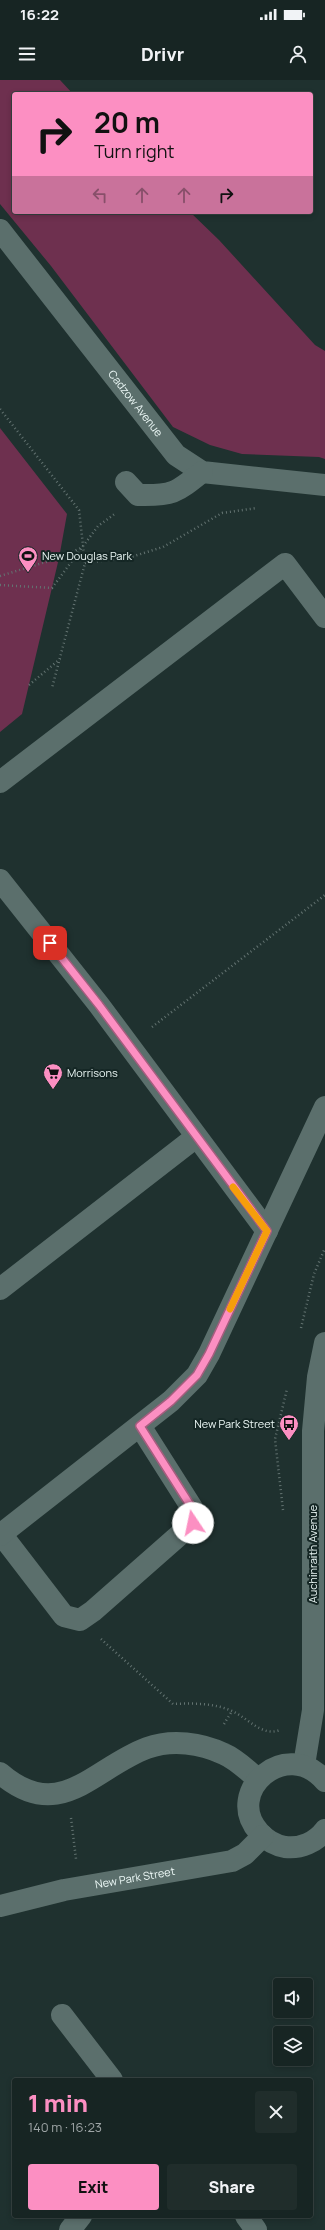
<!DOCTYPE html>
<meta charset="utf-8">
<style>
:root{--surface:#172523;--page:#202d2b;--text:#f1f3f6;--muted:#9ea5a6;--line:#364241;--accent:#fc8fc2}
body{margin:0;font-family:Manrope,sans-serif;background:var(--page);color:var(--text);height:100vh;display:flex;flex-direction:column;font-size:15px;white-space:nowrap}
*{box-sizing:border-box;margin:0}
p{font-size:13px;color:var(--muted)}
.icon{flex:none;width:22px;height:22px;fill:none;stroke:currentColor;stroke-width:2;stroke-linecap:round;stroke-linejoin:round}
.map{position:relative;flex:1;overflow:hidden}
.drawer{position:absolute;left:12px;top:1998px;width:301px;height:140px;display:flex;flex-direction:column;background:var(--surface);border-radius:4px;box-shadow:0 2px 6px #0003,0 0 0 1px var(--line)}
.drawer>*{flex:none}
.banner{position:absolute;left:12px;top:12px;width:301px;height:122px;border-radius:4px;box-shadow:0 2px 6px #0003,0 0 0 1px var(--line);background:#fc8fc2;color:#111;overflow:hidden}
.buttons{position:absolute;left:273px;top:1898px;display:grid;gap:8px}
.buttons a{display:grid;place-items:center;width:40px;height:40px;border-radius:4px;background:var(--surface);box-shadow:0 2px 6px #0003,0 0 0 1px var(--line);font-size:20px}
.pin{position:absolute;display:grid;place-items:center;width:34px;height:34px;color:#fff;margin:-17px;border-radius:8px;box-shadow:0 2px 6px #0006}
.me{position:absolute;width:44px;margin:-22px;rotate:349deg;stroke-linejoin:round;filter:drop-shadow(0 0 3px #0008)}
.turn{display:flex;align-items:center;gap:14px;height:84px;padding:0 16px;font-size:18px}
.turn .icon{width:52px;height:52px;stroke-width:2.5}
.turn b{display:block;font-size:28px;line-height:34px}
.lanes{display:flex;align-items:center;height:38px;padding:0 16px;background:#0003;justify-content:center;gap:20px;direction:ltr}
.lanes .off{opacity:.35}
.round{display:grid;place-items:center;flex:none;width:42px;height:42px;border-radius:4px;background:var(--page)}
.overview{display:flex;align-items:center;justify-content:space-between;height:68px;padding:0 16px}
h1{font-size:24px;font-weight:800;line-height:30px;color:var(--accent)}
.button{display:flex;gap:8px;margin-top:auto;padding:8px 16px}
.button a{flex:1;height:46px;border-radius:4px;background:var(--accent);color:#111;font-size:16px;font-weight:800;line-height:46px;text-align:center}
.button a+a{background:var(--page);color:var(--text)}
.status{display:flex;justify-content:space-between;align-items:center;height:28px;padding:0 20px;background:var(--surface);direction:ltr}
.status svg{height:11px;fill:currentColor}
header{display:flex;justify-content:space-between;align-items:center;height:52px;padding:0 16px;background:var(--surface);font-size:18px;font-weight:800}
.map>svg:first-child{display:block}
.green{fill:#6e304f}
.lines{fill:none;stroke-linecap:round;stroke-linejoin:round}
.path{stroke:#637371;stroke-width:2.5;stroke-dasharray:1 3;stroke-linecap:butt}
.minor{stroke:#5b6f6c;stroke-width:22}
.route-casing{stroke:#a45d7e;stroke-width:10}
.route{stroke:#fc8fc2;stroke-width:7}
.slow{stroke:#f59e0b;stroke-width:7}
.labels{text-anchor:middle;stroke-width:4;stroke-linejoin:round;paint-order:stroke}
.street-label{font-size:11px;fill:#ebf7f5;stroke:#152725}
.poi-label{font-size:11px;fill:#ebf7f5;stroke:#152725;text-anchor:start}
</style>
<div class="status"><b>16:22</b><svg viewBox="0 0 49 12"><path d="M0 12V9h3v3zM5 12V6h3v6zM10 12V3h3v9zM15 12V0h3v12zM26 1h20v11H26zM47 4h2v5h-2z"/></svg></div>
<header><svg class="icon" aria-label="menu" viewBox="0 0 24 24"><path d="M4 6h16M4 12h16M4 18h16"/></svg>Drivr<svg class="icon" aria-label="person" viewBox="0 0 24 24"><circle cx="12" cy="8" r="4"/><path d="M4 21q1-7 8-7t8 7"/></svg></header>
<div class="map">
<svg width="325" height="2150" viewBox="0 0 325 2150">
<rect width="100%" height="100%" fill="#1f312f"/>
<!-- green -->
<path class="green" d="M 0,0 L 60,0 L 73,14 L 14,14 L 14,132 L 190,132 L 219,160 L 315,265 L 325,271 L 325,379 L 319,377 L 242,374 L 210,365 L 173,347 L 51,186 L 0,124 Z
M 0,348 L 67,434 L 59,478 L 22,634 L 0,652 Z"/>
<g class="lines">
<!-- path -->
<path class="path" d="M 0,329 L 79,430 L 85,483 L 52,608
M 85,483 L 131,477 L 163,467 L 222,433 L 257,428
M 0,496 L 59,478 L 83,467
M 0,505 L 52,508 L 98,446 L 116,433
M 29,605 L 60,579
M 152,947 L 325,815
M 301,1248 L 314,1194 L 325,1168
M 283,1430 L 275,1359 L 287,1309
M 101,1559 L 173,1624 C 193,1623 214,1623 232,1631 C 248,1638 262,1657 280,1650
M 224,1644 L 232,1631
M 71,1738 L 76,1779"/>
<!-- minor -->
<g class="minor">
<path id="s1" d="M 0,150 L 176,375 L 202,392 L 325,405"/>
<path d="M 126,402 L 138,415 C 172,416 176,413 202,392"/>
<path d="M 0,702 L 285,484 L 325,537"/>
<path d="M 0,800 L 99,925 L 267,1151"/>
<path d="M 0,1209 L 196,1057"/>
<path d="M 1,1454 L 64,1536 L 80,1540 L 93,1531 L 193,1443 L 192,1428 L 140,1346"/>
<path d="M 0,1455 L 171,1321 L 197,1295 L 209,1274 L 325,1027"/>
<path d="M 304,1685 L 313,1630 L 313,1351 L 318,1297 L 325,1263"/>
<path d="M 0,1693 C 60,1745 93,1688 147,1668 C 172,1659 201,1663 224,1674 C 236,1679 248,1691 258,1699"/>
<path d="M 325,1701 C 286,1656 223,1712 259,1752 C 266,1760 275,1765 285,1767 C 301,1769 316,1762 325,1750"/>
<path id="s2" d="M 0,1826 L 64,1810 L 232,1781 L 245,1774 L 263,1756"/>
<path d="M 62,1935 L 112,2000"/>
<path d="M 246,2136 L 256,2150"/>
<path d="M 70,2150 L 81,2136"/>
</g>
</g>
<g class="lines">
<defs>
<path id="route" d="M 50,863 L 99,925 L 267,1151 L 209,1274 L 197,1295 L 171,1321 L 140,1346 L 192,1428 L 193,1443"/>
</defs>
<!-- route casing -->
<use href="#route" class="route-casing"/>
<!-- route -->
<use href="#route" class="route"/>
<!-- slow -->
<path class="slow" d="M 230,1229 L 267,1151 L 233,1107"/>
</g>
<!-- icons -->
<defs>
<symbol id="stadium-pin" viewBox="-11 -11 22 30"><path d="M0 17L-7.5 6A9.5 9.5 0 1 1 7.5 6Z" fill="#fc8fc2" stroke="#152725"/><path d="M0-5a6.5 5 0 1 0 0 10a6.5 5 0 1 0 0-10ZM-3.5-1.8h7v3.6h-7Z" fill="#111"/></symbol>
<symbol id="supermarket-pin" viewBox="-11 -11 22 30"><path d="M0 17L-7.5 6A9.5 9.5 0 1 1 7.5 6Z" fill="#fc8fc2" stroke="#152725"/><path d="M-6-5.5h2.5l.6 2H6L4.5 2H-2.5L-4.4-4H-6ZM-1.5 3.2a1.3 1.3 0 1 0 .1 0ZM3 3.2a1.3 1.3 0 1 0 .1 0Z" fill="#111"/></symbol>
<symbol id="bus-pin" viewBox="-11 -11 22 30"><path d="M0 17L-7.5 6A9.5 9.5 0 1 1 7.5 6Z" fill="#fc8fc2" stroke="#152725"/><path d="M-5-6H5V4H4V6H2V4H-2V6H-4V4H-5ZM-3.5-4V0h7V-4ZM-3.5 1.2v1.5H-2V1.2ZM2 1.2v1.5H3.5V1.2Z" fill="#111"/></symbol>
</defs>
<g fill-rule="evenodd">
<use href="#stadium-pin" x="17" y="465" width="22" height="30"/>
<use href="#supermarket-pin" x="42" y="982" width="22" height="30"/>
<use href="#bus-pin" x="278" y="1333" width="22" height="30"/>
</g>
<g class="labels">
<!-- street labels -->
<g class="street-label">
<text dy="4" stroke="none"><textPath href="#s1" startOffset="220">Cadzow Avenue</textPath></text>
<text transform="translate(313 1474) rotate(-90)" y="4">Auchinraith Avenue</text>
<text dy="4" stroke="none"><textPath href="#s2" startOffset="138">New Park Street</textPath></text>
</g>
<!-- poi labels -->
<g class="poi-label">
<text x="42" y="480">New Douglas Park</text>
<text x="67" y="997">Morrisons</text>
<text x="275" y="1348" text-anchor="end">New Park Street</text>
</g>
</g>
</svg>
<div class="buttons">
<a><svg class="icon" aria-label="sound" viewBox="0 0 24 24"><path d="M4 9h4l5-4v14l-5-4H4zM17 9q2 3 0 6"/></svg></a>
<a><svg class="icon" aria-label="layers" viewBox="0 0 24 24"><path d="M12 4l9 5-9 5-9-5zM3 14l9 5 9-5"/></svg></a>
</div>
<div class="pin" style="left:50px;top:863px;background:#d93025"><svg class="icon" aria-label="arrive" viewBox="0 0 24 24"><path d="M6 21V4h12l-3 4 3 4H6"/></svg></div>
<svg class="me" style="left:193px;top:1443px" viewBox="-20 -20 40 40"><circle r="19" fill="#fff"/><path d="M0-13L10 11 0 6-10 11z" fill="#fc8fc2"/></svg>
<div class="banner">
<div class="turn"><svg class="icon" aria-label="right" viewBox="0 0 24 24"><path d="M7 20v-9h11M14 6l5 5-5 5"/></svg><div><b>20 m</b>Turn right</div></div>
<div class="lanes"><svg class="icon off" aria-label="left" viewBox="0 0 24 24"><path d="M17 20v-9H6M10 6l-5 5 5 5"/></svg><svg class="icon off" aria-label="ahead" viewBox="0 0 24 24"><path d="M12 20V5M6 11l6-6 6 6"/></svg><svg class="icon off" aria-label="ahead" viewBox="0 0 24 24"><path d="M12 20V5M6 11l6-6 6 6"/></svg><svg class="icon" aria-label="right" viewBox="0 0 24 24"><path d="M7 20v-9h11M14 6l5 5-5 5"/></svg></div>
</div>
<section class="drawer">
<div class="overview"><div><h1>1 min</h1><p>140 m · 16:23</p></div><a class="round"><svg class="icon" aria-label="close" viewBox="0 0 24 24"><path d="M6 6l12 12M18 6L6 18"/></svg></a></div>
<div class="button"><a>Exit</a><a>Share</a></div>
</section>
</div>
